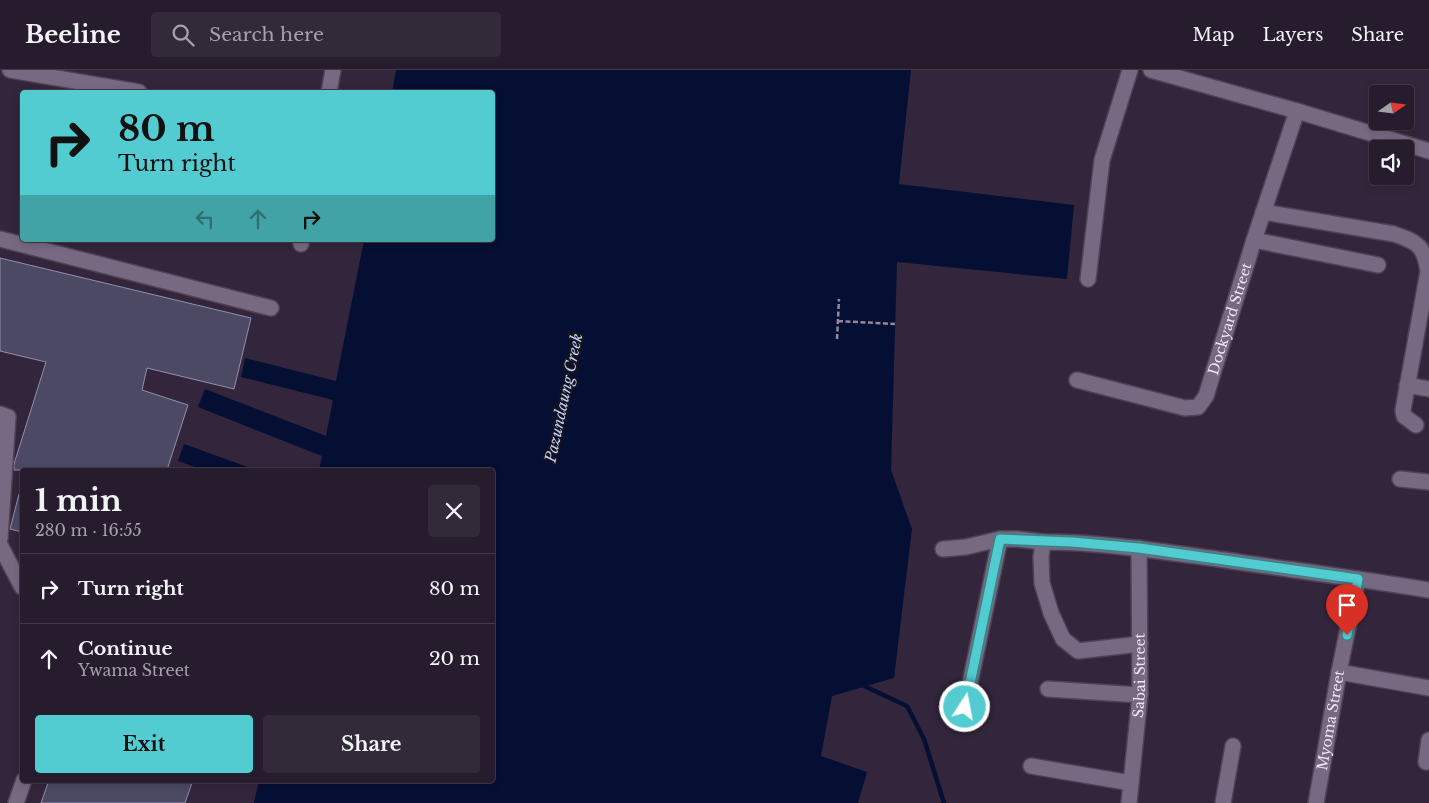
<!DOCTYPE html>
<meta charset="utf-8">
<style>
:root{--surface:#261c2d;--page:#322939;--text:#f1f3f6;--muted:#a4a1aa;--line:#423a49;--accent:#52ccd0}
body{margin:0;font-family:"Libre Baskerville",serif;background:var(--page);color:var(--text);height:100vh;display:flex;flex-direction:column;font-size:19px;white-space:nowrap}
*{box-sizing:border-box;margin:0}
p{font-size:16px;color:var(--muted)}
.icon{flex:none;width:28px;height:28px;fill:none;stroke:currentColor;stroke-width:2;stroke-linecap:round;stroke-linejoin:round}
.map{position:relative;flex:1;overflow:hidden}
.sheet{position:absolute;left:20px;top:398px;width:475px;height:315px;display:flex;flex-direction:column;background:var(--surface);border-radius:5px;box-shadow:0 2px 8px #0003,0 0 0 1px var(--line)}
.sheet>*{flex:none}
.banner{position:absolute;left:20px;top:20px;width:475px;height:152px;border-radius:5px;box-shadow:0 2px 8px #0003,0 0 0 1px var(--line);background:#52ccd0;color:#111;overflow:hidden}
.needle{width:32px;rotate:76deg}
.fabs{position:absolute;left:1369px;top:15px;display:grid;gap:10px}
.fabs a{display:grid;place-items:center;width:45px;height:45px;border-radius:5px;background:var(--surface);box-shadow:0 2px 8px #0003,0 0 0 1px var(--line);font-size:25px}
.pin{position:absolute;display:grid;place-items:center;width:42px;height:42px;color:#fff;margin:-51px -21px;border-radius:50% 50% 50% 0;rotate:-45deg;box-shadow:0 0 5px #0007}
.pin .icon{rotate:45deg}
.me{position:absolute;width:55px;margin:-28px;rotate:11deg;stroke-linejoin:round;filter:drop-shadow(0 0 4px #0008)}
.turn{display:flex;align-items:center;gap:18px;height:105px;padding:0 15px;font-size:22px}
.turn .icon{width:65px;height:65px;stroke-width:2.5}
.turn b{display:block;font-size:35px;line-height:42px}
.lanes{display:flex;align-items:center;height:48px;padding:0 15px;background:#0003;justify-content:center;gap:25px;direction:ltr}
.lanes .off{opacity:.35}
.round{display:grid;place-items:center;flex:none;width:52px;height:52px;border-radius:5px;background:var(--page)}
.head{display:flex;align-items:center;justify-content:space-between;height:85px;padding:0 15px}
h1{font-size:30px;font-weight:700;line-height:38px}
.action{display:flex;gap:10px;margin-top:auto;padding:10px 15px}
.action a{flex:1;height:58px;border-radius:5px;background:var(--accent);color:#111;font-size:20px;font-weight:700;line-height:58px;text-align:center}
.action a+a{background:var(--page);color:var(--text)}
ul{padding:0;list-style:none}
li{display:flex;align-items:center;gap:15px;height:70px;padding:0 15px;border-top:1px solid var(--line)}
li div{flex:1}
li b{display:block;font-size:19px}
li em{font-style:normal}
header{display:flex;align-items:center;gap:30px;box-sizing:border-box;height:70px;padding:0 25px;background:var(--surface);border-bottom:1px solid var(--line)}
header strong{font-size:24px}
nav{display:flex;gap:28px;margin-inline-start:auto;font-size:18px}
.search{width:350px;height:45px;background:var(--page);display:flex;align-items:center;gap:12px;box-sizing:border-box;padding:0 18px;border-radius:5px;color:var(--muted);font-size:19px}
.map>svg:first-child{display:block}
.water{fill:#050f34}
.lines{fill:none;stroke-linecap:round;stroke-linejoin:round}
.stream{stroke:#050f34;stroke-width:4.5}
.building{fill:#4c4964;stroke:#9290ad}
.minor-casing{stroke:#4e4255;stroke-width:18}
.path{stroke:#93899b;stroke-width:2.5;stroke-dasharray:5 2.5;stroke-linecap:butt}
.minor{stroke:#786982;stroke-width:15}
.route-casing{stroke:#358587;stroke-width:12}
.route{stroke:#52ccd0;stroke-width:9}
.labels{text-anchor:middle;stroke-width:4.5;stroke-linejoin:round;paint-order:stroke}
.street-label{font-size:14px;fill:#eee6f5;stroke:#18121c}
.water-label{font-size:15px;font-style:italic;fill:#bed2fb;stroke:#18121c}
</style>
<header>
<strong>Beeline</strong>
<div class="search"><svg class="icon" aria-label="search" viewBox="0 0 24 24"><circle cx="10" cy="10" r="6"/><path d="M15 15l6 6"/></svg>Search here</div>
<nav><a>Map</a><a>Layers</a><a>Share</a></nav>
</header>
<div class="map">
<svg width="1429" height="733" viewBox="0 0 1429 733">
<rect width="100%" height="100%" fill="#33263c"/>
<!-- water -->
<path class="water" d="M 396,0 L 911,0 L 899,114 L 1074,135 L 1067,209 L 897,192 L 891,400 L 912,459 L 894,608 L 832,626 L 821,686 L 867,702 L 858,733 L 254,733 L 259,710 L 492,710 L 492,400 L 319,400 L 322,386 L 198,337 L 205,319 L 326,366 L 333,330 L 241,307 L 245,288 L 336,311 L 364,170 L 492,170 L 492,22 L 392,22 Z
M 184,374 L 256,400 L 203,400 L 178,391 Z"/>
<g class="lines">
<!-- stream -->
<path class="stream" d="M 862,615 L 907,636 L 924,669 L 944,733"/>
</g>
<!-- building -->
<path class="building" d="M 0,188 L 251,248 L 234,319 L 147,298 L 142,320 L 188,335 L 167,400 L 14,400 L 14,394 L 46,292 L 0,281 Z
M 19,424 L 22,424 L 22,462 L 10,459 Z
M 49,710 L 193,710 L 185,733 L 41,733 Z"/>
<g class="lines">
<defs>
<g id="minor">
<path d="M 10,0 L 139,22"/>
<path d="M 1151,0 L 1297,41"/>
<path d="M 329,22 L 333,0"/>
<path d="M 1263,142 L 1394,164 C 1417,172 1424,175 1428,201 L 1403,340 L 1404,346 L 1416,355"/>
<path d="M 0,169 L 271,238"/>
<path d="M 1254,170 L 1378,195"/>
<path d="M 301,174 L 301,170"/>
<path d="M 1088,209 L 1102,90 L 1130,0"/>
<path id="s1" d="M 1077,310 L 1185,338 L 1198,337 L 1206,326 L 1254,170 L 1297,41 L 1429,81"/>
<path d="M 1407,315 L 1429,319"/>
<path d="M 0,344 L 8,347 L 0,469"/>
<path d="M 1400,409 L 1429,412"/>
<path d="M 0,475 L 22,517"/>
<path d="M 943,479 L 966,477 L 1000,469 L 1017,469 L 1043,472"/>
<path d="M 1140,574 L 1078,581 L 1063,569 L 1051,543 L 1042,513 L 1041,487 L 1043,472 C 1104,472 1165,482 1225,490 C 1293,500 1361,509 1429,520"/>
<path d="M 1339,602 L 1429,618"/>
<path d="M 1048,619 L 1140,625"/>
<path d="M 965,637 L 1000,469"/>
<path d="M 1426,692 L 1429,670"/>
<path d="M 1031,696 L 1131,713"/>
<path d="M 16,733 L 24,710"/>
<path id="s2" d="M 1129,733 L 1140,625 L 1139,478"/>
<path d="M 1223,733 L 1233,676"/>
<path id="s3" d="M 1316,733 L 1339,602 L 1358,509"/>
</g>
</defs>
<!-- minor casing -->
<use href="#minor" class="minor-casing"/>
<!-- path -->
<path class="path" d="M 838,251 L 895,254
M 837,269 L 839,229"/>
<!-- minor -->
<use href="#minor" class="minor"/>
</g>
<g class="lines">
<defs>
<path id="route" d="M 965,637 L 1000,469 L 1072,472 L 1139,478 L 1358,509 L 1347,565"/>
</defs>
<!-- route casing -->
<use href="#route" class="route-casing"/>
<!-- route -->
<use href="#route" class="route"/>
</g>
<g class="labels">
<!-- street labels -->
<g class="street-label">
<text dy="5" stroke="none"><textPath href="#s1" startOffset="219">Dockyard Street</textPath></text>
<text dy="5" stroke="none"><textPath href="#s2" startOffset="128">Sabai Street</textPath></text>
<text dy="5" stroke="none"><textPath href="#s3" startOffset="84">Myoma Street</textPath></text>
</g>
<!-- water labels -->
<g class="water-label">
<text transform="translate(564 328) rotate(-78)" y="5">Pazundaung Creek</text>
</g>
</g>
</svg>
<div class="fabs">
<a><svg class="needle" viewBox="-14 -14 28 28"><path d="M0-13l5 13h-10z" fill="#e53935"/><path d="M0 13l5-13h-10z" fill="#a4a1aa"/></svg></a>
<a><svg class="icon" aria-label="sound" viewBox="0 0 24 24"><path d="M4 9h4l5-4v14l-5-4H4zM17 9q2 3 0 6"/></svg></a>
</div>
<div class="pin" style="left:1347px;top:565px;background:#d93025"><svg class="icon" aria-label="arrive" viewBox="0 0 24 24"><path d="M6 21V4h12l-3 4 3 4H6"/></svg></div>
<svg class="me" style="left:965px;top:637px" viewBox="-20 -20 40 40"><circle r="17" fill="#52ccd0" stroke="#fff" stroke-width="3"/><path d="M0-11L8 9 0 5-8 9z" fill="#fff"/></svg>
<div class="banner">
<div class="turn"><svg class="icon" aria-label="right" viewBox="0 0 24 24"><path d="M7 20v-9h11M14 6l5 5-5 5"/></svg><div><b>80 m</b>Turn right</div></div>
<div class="lanes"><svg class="icon off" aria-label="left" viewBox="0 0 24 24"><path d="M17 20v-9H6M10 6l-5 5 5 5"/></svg><svg class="icon off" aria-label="ahead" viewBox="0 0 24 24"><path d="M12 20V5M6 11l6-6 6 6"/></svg><svg class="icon" aria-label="right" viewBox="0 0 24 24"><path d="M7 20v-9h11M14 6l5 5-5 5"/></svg></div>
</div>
<section class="sheet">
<div class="head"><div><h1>1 min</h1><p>280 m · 16:55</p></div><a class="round"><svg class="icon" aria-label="close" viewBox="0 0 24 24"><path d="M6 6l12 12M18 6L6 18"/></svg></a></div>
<ul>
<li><svg class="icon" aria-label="right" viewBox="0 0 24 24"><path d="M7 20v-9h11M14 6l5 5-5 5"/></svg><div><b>Turn right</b></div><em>80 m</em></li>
<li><svg class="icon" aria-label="ahead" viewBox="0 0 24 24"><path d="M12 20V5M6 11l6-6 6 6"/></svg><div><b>Continue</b><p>Ywama Street</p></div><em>20 m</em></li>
</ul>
<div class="action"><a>Exit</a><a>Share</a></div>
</section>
</div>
